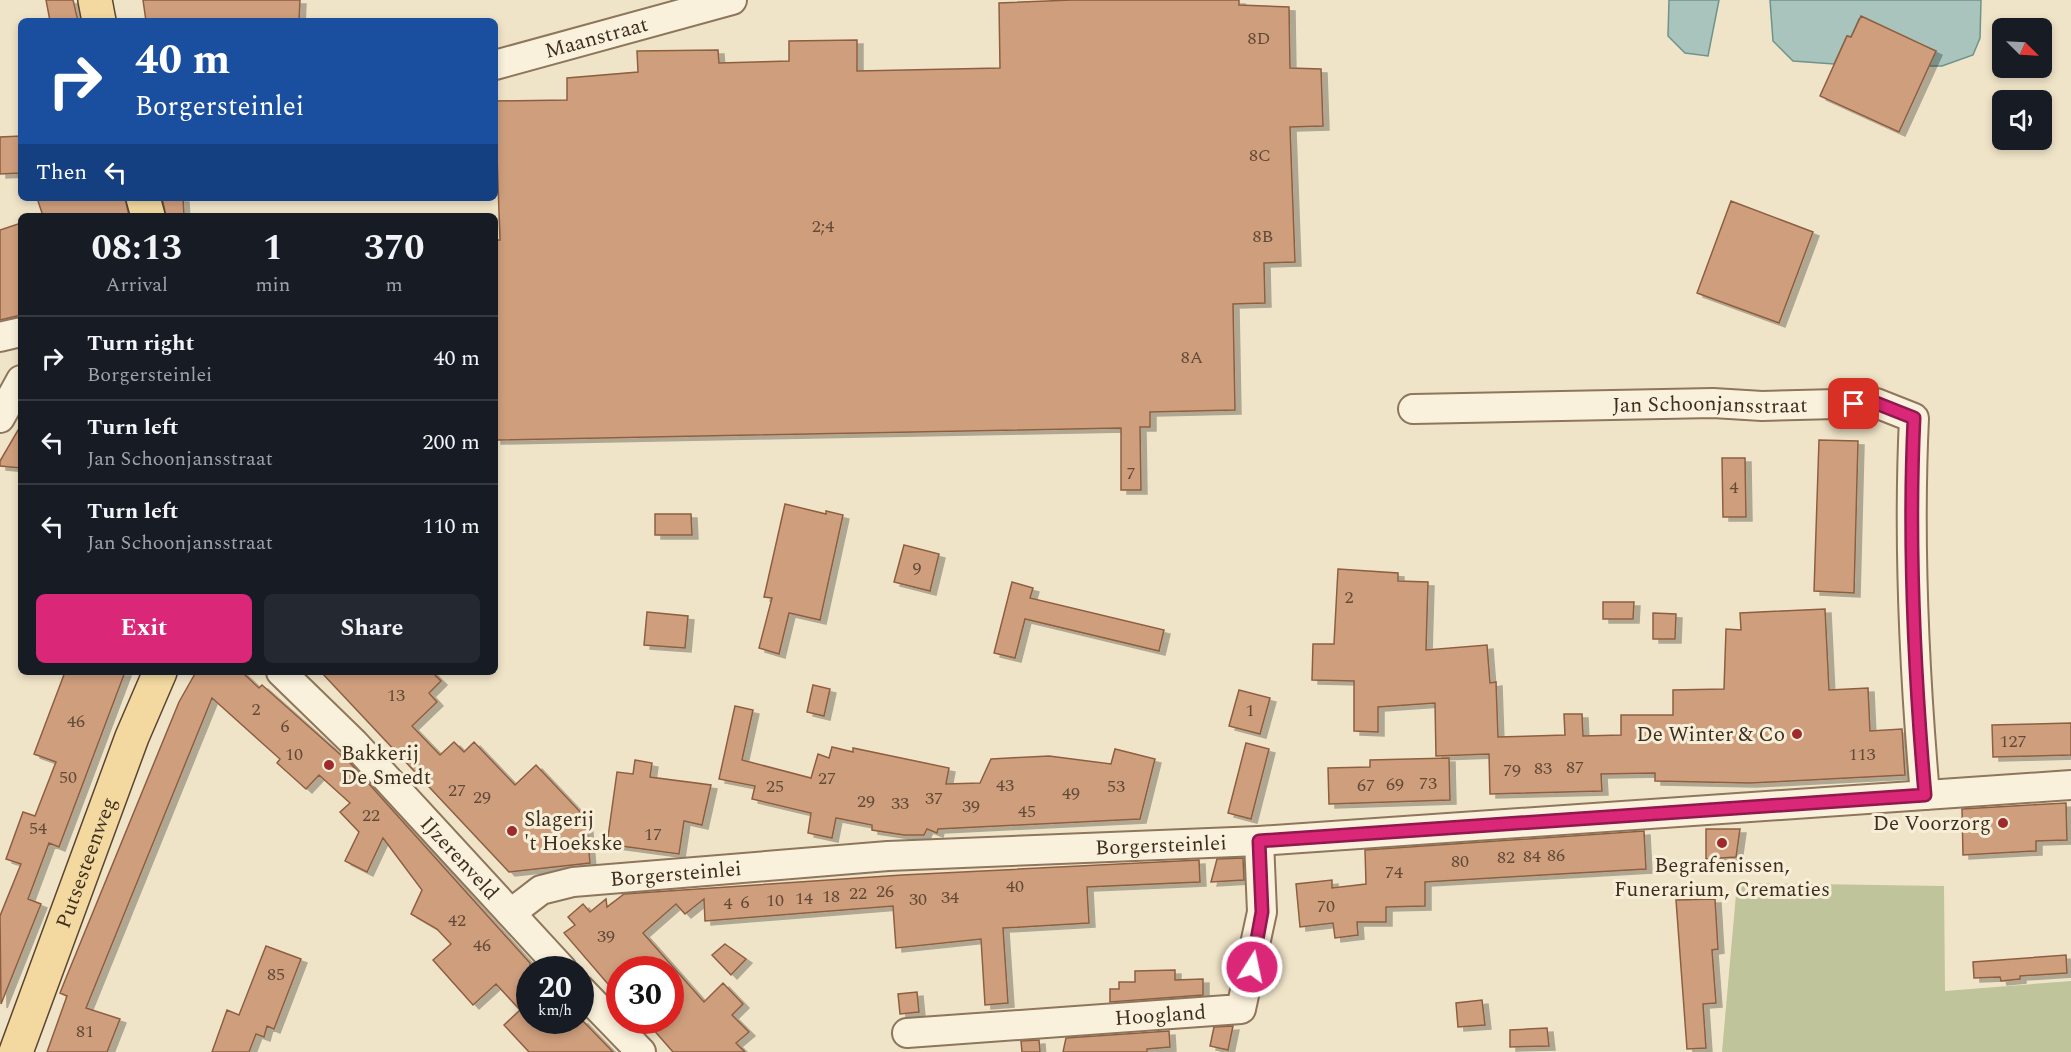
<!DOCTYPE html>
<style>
:root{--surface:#171b24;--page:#242831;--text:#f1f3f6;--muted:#9ea1a6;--line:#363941;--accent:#db2777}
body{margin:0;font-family:Spectral,serif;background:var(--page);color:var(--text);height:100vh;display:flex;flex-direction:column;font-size:22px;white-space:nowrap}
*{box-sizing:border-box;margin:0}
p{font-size:20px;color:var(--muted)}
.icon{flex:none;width:33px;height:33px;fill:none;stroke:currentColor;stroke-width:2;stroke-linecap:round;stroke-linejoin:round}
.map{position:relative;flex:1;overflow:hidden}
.drawer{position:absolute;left:18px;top:213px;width:480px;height:462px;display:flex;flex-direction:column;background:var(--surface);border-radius:9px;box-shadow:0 3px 9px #0003}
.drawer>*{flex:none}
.guide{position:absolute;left:18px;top:18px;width:480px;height:183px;border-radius:9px;box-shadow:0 3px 9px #0003;background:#1a4fa0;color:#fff;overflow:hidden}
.needle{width:39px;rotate:114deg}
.buttons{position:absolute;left:1992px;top:18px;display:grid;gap:12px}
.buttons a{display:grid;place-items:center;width:60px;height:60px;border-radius:9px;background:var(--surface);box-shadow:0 3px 9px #0003;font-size:30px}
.speed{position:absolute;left:516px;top:956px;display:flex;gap:12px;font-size:30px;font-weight:700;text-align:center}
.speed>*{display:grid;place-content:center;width:78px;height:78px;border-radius:50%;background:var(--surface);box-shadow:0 3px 9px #0003;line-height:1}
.speed small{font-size:15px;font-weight:400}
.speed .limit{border:9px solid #d22;background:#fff;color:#111}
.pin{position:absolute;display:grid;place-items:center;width:51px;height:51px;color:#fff;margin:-26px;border-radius:12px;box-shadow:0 3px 9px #0006}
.me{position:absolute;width:66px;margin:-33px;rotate:10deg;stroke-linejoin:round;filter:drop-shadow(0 0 4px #0008)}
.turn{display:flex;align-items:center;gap:21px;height:126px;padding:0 18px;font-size:27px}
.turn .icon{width:78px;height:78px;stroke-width:2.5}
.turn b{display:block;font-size:42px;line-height:51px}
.then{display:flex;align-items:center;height:57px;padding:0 18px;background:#0003;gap:12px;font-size:22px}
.eta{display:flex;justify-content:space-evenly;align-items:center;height:102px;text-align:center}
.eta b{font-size:36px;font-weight:700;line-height:42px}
.primary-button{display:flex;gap:12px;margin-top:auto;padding:12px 18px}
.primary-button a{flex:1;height:69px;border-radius:9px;background:var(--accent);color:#fff;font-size:24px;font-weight:700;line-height:69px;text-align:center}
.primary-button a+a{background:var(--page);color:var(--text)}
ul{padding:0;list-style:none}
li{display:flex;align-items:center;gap:18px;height:84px;padding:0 18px;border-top:2px solid var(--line)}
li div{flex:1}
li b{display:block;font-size:22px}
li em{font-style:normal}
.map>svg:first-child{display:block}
.cemetery{fill:#bfc49a}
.water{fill:#a9c4bc;stroke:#6f938a;stroke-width:1.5}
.building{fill:#cf9f7d;stroke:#8d5f41;stroke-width:1.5;filter:url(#shadow)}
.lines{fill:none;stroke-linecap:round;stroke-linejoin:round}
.minor-casing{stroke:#8d765c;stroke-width:32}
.major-casing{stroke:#5b4430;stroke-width:36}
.minor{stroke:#faf1dc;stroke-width:28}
.major{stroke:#f3d9a0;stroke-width:33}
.route-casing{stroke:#8e194d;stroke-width:15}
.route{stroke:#db2777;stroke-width:10}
.poi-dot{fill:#9e2a2b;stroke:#f7eed8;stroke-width:2}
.labels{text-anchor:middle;stroke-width:6;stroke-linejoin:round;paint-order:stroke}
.number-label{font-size:18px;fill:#624a37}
.street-label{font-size:21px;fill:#3d2e20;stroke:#f7eed8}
.poi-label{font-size:21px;fill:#3d2e20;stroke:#f7eed8;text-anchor:end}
</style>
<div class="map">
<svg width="2071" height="1052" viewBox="0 0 2071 1052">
<defs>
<filter id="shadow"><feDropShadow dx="6" dy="4" stdDeviation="0" flood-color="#0004"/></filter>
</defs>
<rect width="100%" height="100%" fill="#f0e4c8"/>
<!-- cemetery -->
<path class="cemetery" d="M 1737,883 L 1944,886 L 1945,991 L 2071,981 L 2071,1052 L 1722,1052 Z"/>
<!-- water -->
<path class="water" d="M 1669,0 L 1719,0 L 1708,56 L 1685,53 L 1668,36 Z
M 1770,0 L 1981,0 L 1980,38 L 1973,55 L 1942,66 L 1929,66 L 1936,51 L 1859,19 L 1851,37 L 1847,36 L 1834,64 L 1793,61 L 1773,41 Z"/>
<!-- building -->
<path class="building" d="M 46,0 L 73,0 L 78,21 L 50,21 Z
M 143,0 L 300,0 L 299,21 L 146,21 Z
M 1072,0 L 1239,0 L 1239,5 L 1289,7 L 1290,68 L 1321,69 L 1323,126 L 1290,127 L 1295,262 L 1264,263 L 1265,303 L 1233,304 L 1235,410 L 1150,412 L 1150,427 L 1140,427 L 1141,490 L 1121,490 L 1121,428 L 495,440 L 495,240 L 500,240 L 495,101 L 567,100 L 567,78 L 638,72 L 637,51 L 718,50 L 719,63 L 789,61 L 789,41 L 857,40 L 857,71 L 1000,68 L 999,3 Z
M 1861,16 L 1936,51 L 1899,132 L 1820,96 L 1847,36 L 1851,37 Z
M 21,136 L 21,173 L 0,174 L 0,137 Z
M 37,198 L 125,198 L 129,216 L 43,216 Z
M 162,198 L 183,198 L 184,216 L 166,216 Z
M 1731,201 L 1813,232 L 1779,323 L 1697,293 Z
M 21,223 L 21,315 L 0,320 L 0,230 Z
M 21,425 L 21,468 L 0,466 L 0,461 Z
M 1819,440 L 1858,441 L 1854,593 L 1814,591 Z
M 1722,458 L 1745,458 L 1746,517 L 1723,517 Z
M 785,504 L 826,514 L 826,511 L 843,515 L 820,620 L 789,613 L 779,654 L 759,648 L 772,598 L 764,597 Z
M 655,514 L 691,514 L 692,535 L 655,535 Z
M 904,545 L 939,554 L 930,591 L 894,582 Z
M 1338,569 L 1398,573 L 1398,581 L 1428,582 L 1426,650 L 1487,645 L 1490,683 L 1496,682 L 1498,737 L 1565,735 L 1564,714 L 1582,714 L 1583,736 L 1621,735 L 1621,715 L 1673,715 L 1673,690 L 1724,689 L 1726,629 L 1741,630 L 1740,613 L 1825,609 L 1829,690 L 1868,688 L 1870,731 L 1902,729 L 1905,775 L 1750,783 L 1655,781 L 1655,773 L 1601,774 L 1602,791 L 1490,794 L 1489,754 L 1436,756 L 1435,703 L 1378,707 L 1378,732 L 1354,731 L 1354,681 L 1312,680 L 1313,644 L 1334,644 Z
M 1012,582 L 1033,588 L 1030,598 L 1164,630 L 1159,651 L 1025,619 L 1015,658 L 994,653 Z
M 1603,602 L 1634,602 L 1633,619 L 1603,619 Z
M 647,612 L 688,616 L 685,648 L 644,645 Z
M 1653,613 L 1676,614 L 1675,639 L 1653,639 Z
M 65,672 L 125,672 L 59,847 L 49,843 L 28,899 L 41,904 L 1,1004 L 0,916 L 21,864 L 6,859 L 23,812 L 35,816 L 56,762 L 34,754 Z
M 196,672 L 242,672 L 259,688 L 262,685 L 351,764 L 530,963 L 530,1020 L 582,1020 L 613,1052 L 529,1052 L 504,1025 L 520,1010 L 496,984 L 473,1005 L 433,960 L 451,944 L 437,929 L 411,914 L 422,890 L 383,838 L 367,872 L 345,861 L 359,832 L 340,812 L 350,803 L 319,775 L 306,789 L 277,763 L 280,759 L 212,698 L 86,1008 L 120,1019 L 107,1052 L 47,1052 L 67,996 L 60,993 L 66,978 L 179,702 Z
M 321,672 L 432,672 L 441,681 L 429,693 L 437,702 L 412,726 L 440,755 L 454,742 L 464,752 L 474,742 L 515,785 L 536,765 L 586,818 L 590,863 L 509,872 Z
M 813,685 L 830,689 L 824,716 L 807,712 Z
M 1239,690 L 1270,698 L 1260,734 L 1229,726 Z
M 735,706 L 753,710 L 742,760 L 811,778 L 818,754 L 829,758 L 832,747 L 853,752 L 853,748 L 949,768 L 946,784 L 980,783 L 991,759 L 1049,756 L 1111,764 L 1115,749 L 1155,759 L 1140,819 L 938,829 L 937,833 L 927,829 L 924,835 L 904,835 L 872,830 L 872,825 L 836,818 L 832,838 L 808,833 L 811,813 L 752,799 L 755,786 L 719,779 Z
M 2071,723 L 2071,755 L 1993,757 L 1992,725 Z
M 1246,743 L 1269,749 L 1251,819 L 1228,813 Z
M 1449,758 L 1450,800 L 1329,804 L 1328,768 L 1370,767 L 1370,760 Z
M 635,760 L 652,763 L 650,777 L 711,785 L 702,825 L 684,821 L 679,854 L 607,844 L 617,772 L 633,774 Z
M 2066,803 L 2067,840 L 2036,841 L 2036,851 L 1963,855 L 1962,809 Z
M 1706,829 L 1740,829 L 1736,857 L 1706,859 Z
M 1644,831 L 1646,869 L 1425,882 L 1425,906 L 1386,907 L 1386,922 L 1357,922 L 1358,935 L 1335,938 L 1333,923 L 1300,927 L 1296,884 L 1332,880 L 1332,888 L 1366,884 L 1365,850 Z
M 1243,858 L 1244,880 L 1211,882 L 1217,859 Z
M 1199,860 L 1200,882 L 1087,887 L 1089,923 L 1003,928 L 1008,1003 L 985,1005 L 981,939 L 896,948 L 893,906 L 705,921 L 704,899 L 685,914 L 676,904 L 643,933 L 704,1002 L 723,983 L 743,1004 L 732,1015 L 749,1032 L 736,1043 L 745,1052 L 673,1052 L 645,1020 L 670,1020 L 670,969 L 620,969 L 620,998 L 564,933 L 575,925 L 568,917 L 583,904 L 590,912 L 606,899 L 607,907 L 624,894 L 902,875 Z
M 1715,899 L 1718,949 L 1712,950 L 1716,1003 L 1703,1004 L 1706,1048 L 1687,1049 L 1676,900 Z
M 725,944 L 746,959 L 731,975 L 712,955 Z
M 266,946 L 301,959 L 274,1029 L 267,1026 L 264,1037 L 256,1034 L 249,1052 L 212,1052 L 227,1010 L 239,1015 Z
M 2066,955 L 2067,973 L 2020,976 L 2020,979 L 2001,981 L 2000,977 L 1974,978 L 1973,962 Z
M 1175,970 L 1175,980 L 1203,979 L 1203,995 L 1110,1002 L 1110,989 L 1119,989 L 1119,982 L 1135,982 L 1135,971 Z
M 917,992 L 919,1012 L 900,1014 L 898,994 Z
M 1482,1000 L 1485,1025 L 1458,1027 L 1456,1003 Z
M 1233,1026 L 1228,1050 L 1210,1046 L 1214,1027 Z
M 1547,1028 L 1549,1046 L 1510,1047 L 1510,1030 Z
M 1169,1031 L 1170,1047 L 1147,1049 L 1147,1052 L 1063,1052 L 1066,1038 Z
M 1039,1040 L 1040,1052 L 1022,1052 L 1021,1041 Z"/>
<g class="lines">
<defs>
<g id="minor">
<path id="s1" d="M 495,65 L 732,0"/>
<path d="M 0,337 L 21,332"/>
<path id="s2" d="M 1413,409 L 1713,403 L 1762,406 L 1876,403 L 1914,418 C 1908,544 1914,669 1925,795"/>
<path d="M 0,418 L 21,380"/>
<path id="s3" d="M 281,672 L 354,743 L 562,969"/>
<path id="s4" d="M 511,913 L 541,890 L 573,882 L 888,856 L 1259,841 L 2071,785"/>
<path d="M 580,989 L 641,1052"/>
<path id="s5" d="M 907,1033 L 1241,1009 L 1262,912 L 1259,841"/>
</g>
<g id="major">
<path d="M 95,0 L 99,21"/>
<path d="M 143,198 L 148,216"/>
<path id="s6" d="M 16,1052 L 132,737 L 160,672"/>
</g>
</defs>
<!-- minor casing -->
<use href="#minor" class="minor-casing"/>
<!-- major casing -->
<use href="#major" class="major-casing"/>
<!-- minor -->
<use href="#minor" class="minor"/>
<!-- major -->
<use href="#major" class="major"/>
</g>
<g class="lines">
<defs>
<path id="route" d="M 1252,967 L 1262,912 L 1259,841 L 1925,795 C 1914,669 1908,544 1914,418 L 1876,403 L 1854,404"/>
</defs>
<!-- route casing -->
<use href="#route" class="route-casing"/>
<!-- route -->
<use href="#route" class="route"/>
</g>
<!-- markers -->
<g class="poi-dot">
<circle cx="1797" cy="734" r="6"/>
<circle cx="329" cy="765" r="6"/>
<circle cx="2003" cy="823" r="6"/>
<circle cx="512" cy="831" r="6"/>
<circle cx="1722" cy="843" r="6"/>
</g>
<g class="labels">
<!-- number labels -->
<g class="number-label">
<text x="1259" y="44">8D</text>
<text x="1260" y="161">8C</text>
<text x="823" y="232">2;4</text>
<text x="1263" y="242">8B</text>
<text x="1192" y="363">8A</text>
<text x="1131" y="479">7</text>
<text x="1734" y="493">4</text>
<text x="917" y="574">9</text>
<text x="1349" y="603">2</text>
<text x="396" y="701">13</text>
<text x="256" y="715">2</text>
<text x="1250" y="716">1</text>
<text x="76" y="727">46</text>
<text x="285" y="732">6</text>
<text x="2013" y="747">127</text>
<text x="294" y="760">10</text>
<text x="1862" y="760">113</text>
<text x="1575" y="773">87</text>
<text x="1543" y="774">83</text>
<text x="1512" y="776">79</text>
<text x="68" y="783">50</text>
<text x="827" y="784">27</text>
<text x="1428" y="789">73</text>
<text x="1395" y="790">69</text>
<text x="1005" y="791">43</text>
<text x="1366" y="791">67</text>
<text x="775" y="792">25</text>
<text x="1116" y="792">53</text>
<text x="457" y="796">27</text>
<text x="1071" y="799">49</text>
<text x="482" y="803">29</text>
<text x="934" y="804">37</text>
<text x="866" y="807">29</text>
<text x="900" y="809">33</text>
<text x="971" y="812">39</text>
<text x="1027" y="817">45</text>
<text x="371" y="821">22</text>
<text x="38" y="834">54</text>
<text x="653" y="840">17</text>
<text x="1556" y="861">86</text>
<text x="1532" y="862">84</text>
<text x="1506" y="863">82</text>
<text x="1460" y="867">80</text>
<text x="1394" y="878">74</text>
<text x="1015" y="892">40</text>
<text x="885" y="897">26</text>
<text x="858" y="899">22</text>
<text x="831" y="902">18</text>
<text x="950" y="903">34</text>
<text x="804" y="904">14</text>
<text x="918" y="905">30</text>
<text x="775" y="906">10</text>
<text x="745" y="908">6</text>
<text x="728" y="909">4</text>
<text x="1326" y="912">70</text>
<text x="457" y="926">42</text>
<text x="606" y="942">39</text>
<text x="482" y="951">46</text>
<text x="276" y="980">85</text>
<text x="85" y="1037">81</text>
</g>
<!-- street labels -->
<g class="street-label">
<text dy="7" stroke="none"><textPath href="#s1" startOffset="105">Maanstraat</textPath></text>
<text dy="7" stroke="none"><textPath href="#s2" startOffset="297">Jan Schoonjansstraat</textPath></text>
<text dy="7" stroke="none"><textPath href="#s4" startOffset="660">Borgersteinlei</textPath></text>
<text dy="7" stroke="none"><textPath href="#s3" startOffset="258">IJzerenveld</textPath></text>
<text dy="7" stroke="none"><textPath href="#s6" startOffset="202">Putsesteenweg</textPath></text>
<text dy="7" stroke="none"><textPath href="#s4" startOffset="174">Borgersteinlei</textPath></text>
<text dy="7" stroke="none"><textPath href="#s5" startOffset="254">Hoogland</textPath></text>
</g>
<!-- poi labels -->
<g class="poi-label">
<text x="1785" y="741">De Winter &amp; Co</text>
<text x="341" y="760" text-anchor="start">Bakkerij<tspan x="341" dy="24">De Smedt</tspan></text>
<text x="524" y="826" text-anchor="start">Slagerij<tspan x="524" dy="24">'t Hoekske</tspan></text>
<text x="1991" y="830">De Voorzorg</text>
<text x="1722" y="872" text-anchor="middle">Begrafenissen,<tspan x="1722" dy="24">Funerarium, Crematies</tspan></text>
</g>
</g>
</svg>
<div class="buttons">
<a><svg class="needle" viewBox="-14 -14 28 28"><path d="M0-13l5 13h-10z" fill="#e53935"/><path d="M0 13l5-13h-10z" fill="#9ea1a6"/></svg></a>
<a><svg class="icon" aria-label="sound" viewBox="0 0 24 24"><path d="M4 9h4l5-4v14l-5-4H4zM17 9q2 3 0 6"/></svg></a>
</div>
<div class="speed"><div>20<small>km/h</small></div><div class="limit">30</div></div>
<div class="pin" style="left:1854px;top:404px;background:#d93025"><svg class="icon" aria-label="arrive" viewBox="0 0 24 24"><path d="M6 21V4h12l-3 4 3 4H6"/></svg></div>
<svg class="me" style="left:1252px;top:967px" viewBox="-20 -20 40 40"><circle r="17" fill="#db2777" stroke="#fff" stroke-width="3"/><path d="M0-11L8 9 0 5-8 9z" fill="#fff"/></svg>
<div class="guide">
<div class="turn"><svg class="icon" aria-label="right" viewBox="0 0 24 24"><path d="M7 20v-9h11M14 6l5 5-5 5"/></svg><div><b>40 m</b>Borgersteinlei</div></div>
<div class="then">Then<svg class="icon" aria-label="left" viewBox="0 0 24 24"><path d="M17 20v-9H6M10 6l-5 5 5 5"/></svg></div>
</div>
<section class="drawer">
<div class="eta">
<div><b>08:13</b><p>Arrival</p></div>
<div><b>1</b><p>min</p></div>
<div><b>370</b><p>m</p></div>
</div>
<ul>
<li><svg class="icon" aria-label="right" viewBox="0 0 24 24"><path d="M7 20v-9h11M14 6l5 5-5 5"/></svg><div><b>Turn right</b><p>Borgersteinlei</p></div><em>40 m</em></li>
<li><svg class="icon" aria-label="left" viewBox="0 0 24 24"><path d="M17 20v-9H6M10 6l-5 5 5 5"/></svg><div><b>Turn left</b><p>Jan Schoonjansstraat</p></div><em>200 m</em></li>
<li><svg class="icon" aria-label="left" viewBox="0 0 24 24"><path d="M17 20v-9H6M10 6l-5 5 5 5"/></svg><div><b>Turn left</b><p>Jan Schoonjansstraat</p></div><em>110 m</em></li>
</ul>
<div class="primary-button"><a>Exit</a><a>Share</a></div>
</section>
</div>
